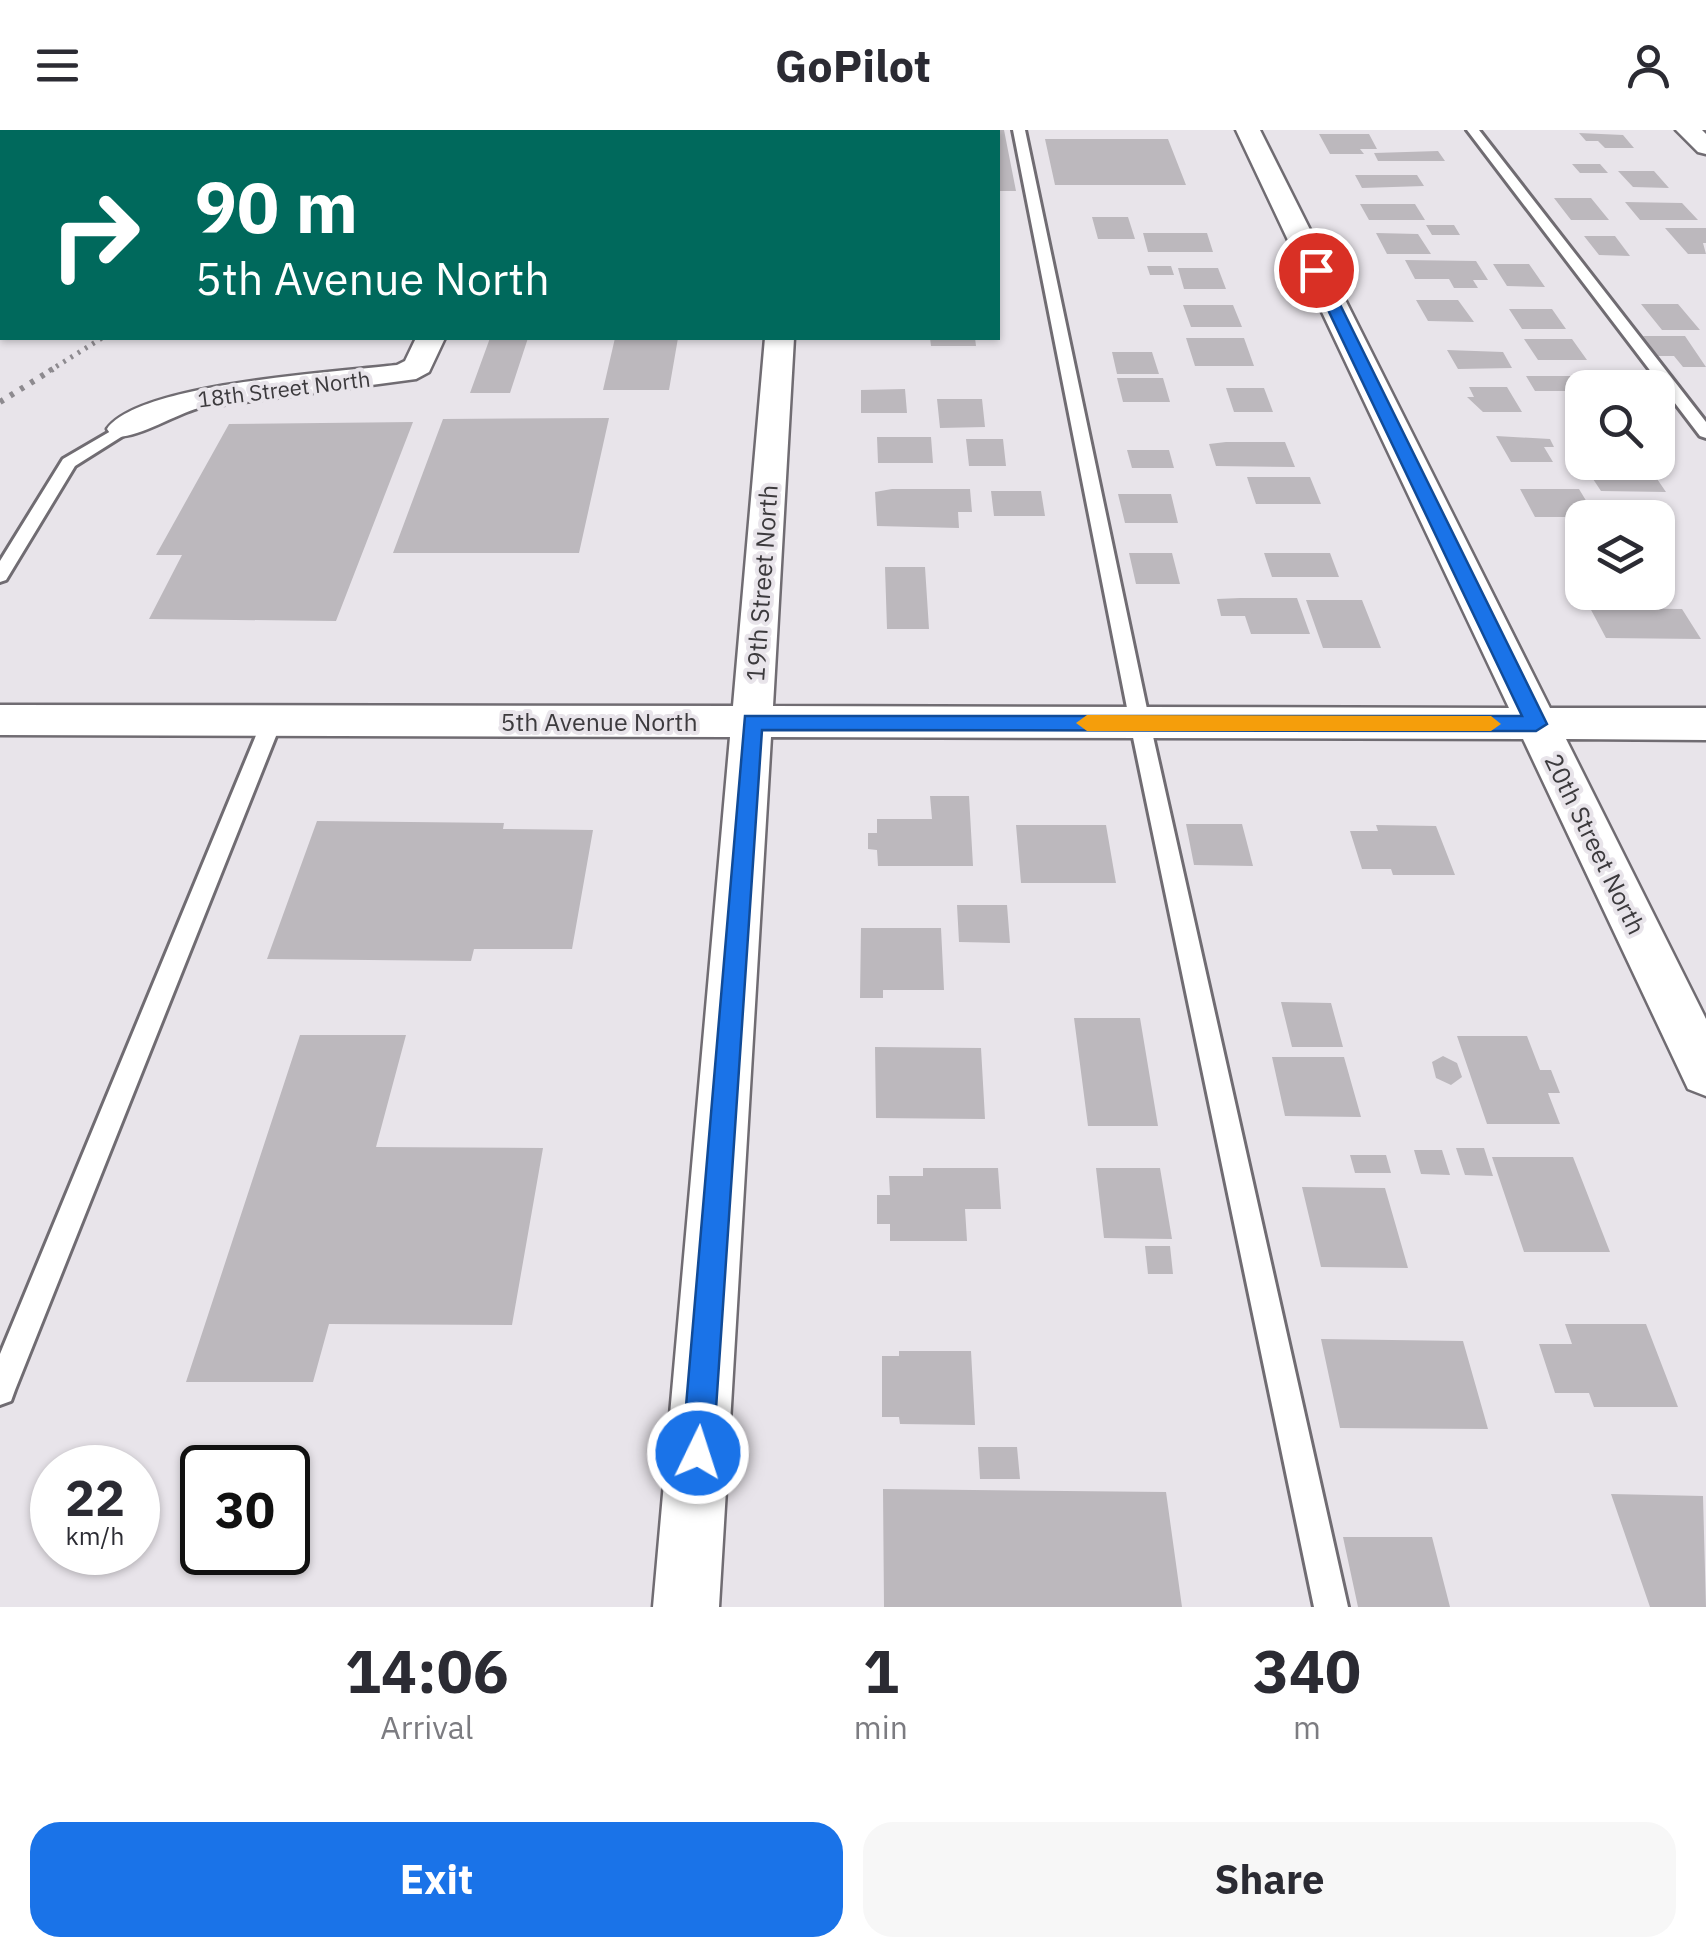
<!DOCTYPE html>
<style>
:root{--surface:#fff;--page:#f7f7f7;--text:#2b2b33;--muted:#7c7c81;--accent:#1a73e8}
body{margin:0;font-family:"IBM Plex Sans",sans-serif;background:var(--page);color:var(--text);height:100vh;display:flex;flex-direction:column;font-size:38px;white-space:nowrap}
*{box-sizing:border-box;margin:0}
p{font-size:32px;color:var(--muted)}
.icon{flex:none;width:55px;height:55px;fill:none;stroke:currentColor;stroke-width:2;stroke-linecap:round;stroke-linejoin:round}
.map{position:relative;height:1477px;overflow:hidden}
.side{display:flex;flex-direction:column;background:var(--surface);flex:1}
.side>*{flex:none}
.hud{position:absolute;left:0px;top:0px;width:1000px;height:210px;box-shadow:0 2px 8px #0004;background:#00695c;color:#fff;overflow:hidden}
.buttons{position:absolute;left:1565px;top:240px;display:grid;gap:20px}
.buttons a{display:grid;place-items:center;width:110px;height:110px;border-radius:20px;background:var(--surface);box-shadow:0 2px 8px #0004;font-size:50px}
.speed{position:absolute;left:30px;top:1315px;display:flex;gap:20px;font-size:50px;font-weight:700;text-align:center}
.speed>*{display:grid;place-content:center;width:130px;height:130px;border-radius:50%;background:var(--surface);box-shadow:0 2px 8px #0004;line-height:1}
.speed small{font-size:25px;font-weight:400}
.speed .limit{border:5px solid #111;border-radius:15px;background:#fff;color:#111}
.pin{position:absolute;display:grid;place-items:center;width:85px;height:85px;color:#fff;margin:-42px;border:5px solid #fff;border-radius:50%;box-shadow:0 2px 10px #0007}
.me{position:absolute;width:110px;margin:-55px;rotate:4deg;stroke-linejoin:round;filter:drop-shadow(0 0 8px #0008)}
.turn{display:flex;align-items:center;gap:35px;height:210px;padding:0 30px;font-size:45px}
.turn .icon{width:130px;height:130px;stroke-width:2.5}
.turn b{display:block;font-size:70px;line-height:85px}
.eta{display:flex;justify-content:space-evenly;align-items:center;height:170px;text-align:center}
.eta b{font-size:60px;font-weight:700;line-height:70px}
.action{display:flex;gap:20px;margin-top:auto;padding:20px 30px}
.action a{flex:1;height:115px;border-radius:30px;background:var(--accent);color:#fff;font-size:40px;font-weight:700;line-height:115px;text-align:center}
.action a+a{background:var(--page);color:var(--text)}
header{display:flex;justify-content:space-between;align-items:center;height:130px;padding:0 30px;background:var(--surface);font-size:45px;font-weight:700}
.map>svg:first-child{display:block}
.building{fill:#bcb8bd}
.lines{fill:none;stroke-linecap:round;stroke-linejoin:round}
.lane-casing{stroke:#706c72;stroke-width:6}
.street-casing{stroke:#706c72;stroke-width:5}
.lane{fill:#fff;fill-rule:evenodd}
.street{fill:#fff;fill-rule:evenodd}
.rail-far1{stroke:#8d8a8f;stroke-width:5;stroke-dasharray:2.5 6;stroke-linecap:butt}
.rail{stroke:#8d8a8f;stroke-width:6;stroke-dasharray:4 8;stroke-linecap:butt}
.route{fill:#1a73e8;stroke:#114b97;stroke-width:2.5}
.slow{fill:#f59e0b}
.labels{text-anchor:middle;stroke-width:8;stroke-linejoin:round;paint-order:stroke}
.far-street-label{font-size:22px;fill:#3c3a3d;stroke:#e8e4ea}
.street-label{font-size:25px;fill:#3c3a3d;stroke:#e8e4ea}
</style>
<header><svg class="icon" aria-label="menu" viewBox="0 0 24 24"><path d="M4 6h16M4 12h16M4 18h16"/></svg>GoPilot<svg class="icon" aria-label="person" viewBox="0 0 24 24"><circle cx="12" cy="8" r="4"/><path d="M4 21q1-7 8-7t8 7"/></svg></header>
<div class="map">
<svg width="1706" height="1477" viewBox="0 0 1706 1477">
<rect width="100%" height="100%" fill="#e8e4ea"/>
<!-- building -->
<path class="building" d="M 998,0 L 1004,0 L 1016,61 L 998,61 Z
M 1579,3 L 1623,5 L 1634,18 L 1605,18 L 1598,11 L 1586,11 Z
M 1319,4 L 1369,4 L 1377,19 L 1360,19 L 1364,24 L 1330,24 Z
M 1045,9 L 1168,9 L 1186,55 L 1055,55 Z
M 1438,21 L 1445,31 L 1378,31 L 1374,23 Z
M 1572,34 L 1600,34 L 1608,43 L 1580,43 Z
M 1618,41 L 1654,41 L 1669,58 L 1633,57 Z
M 1355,45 L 1417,45 L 1424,56 L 1362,58 Z
M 1554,68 L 1591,68 L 1609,90 L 1571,90 Z
M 1625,72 L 1682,73 L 1698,90 L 1640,90 Z
M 1360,74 L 1415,74 L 1425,90 L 1369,90 Z
M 1092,87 L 1128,87 L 1135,109 L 1098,109 Z
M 1426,95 L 1454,95 L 1460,105 L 1432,105 Z
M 1665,98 L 1706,98 L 1706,113 L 1703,113 L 1706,124 L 1688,124 Z
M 1143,103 L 1207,103 L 1213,122 L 1148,122 Z
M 1376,103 L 1418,104 L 1431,124 L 1387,124 Z
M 1584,106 L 1615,106 L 1630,126 L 1599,125 Z
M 1405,130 L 1476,131 L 1488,150 L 1473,150 L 1478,158 L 1454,158 L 1449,149 L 1415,149 Z
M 1493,134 L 1529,134 L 1545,157 L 1507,156 Z
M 1147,136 L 1171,136 L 1174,145 L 1150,145 Z
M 1178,138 L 1218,138 L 1226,159 L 1184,159 Z
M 1416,170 L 1458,170 L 1474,192 L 1428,191 Z
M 1641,174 L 1678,174 L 1700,200 L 1662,200 Z
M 1183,175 L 1233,175 L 1242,197 L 1191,197 Z
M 1509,179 L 1552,179 L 1566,199 L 1522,199 Z
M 1643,206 L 1685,206 L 1706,237 L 1683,237 L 1674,226 L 1658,226 Z
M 490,208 L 528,208 L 510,263 L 470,263 Z
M 615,208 L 678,208 L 669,260 L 603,260 Z
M 930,208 L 975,208 L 976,216 L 931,216 Z
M 1186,208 L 1244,208 L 1254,236 L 1195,236 Z
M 1524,209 L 1572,209 L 1587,230 L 1538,230 Z
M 1447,220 L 1503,222 L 1512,238 L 1458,239 Z
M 1112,222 L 1152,222 L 1159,244 L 1117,244 Z
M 1526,246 L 1575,246 L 1582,261 L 1535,261 Z
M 1117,248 L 1163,248 L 1170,272 L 1123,272 Z
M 1469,257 L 1507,257 L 1522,282 L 1483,282 L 1467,267 L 1474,267 Z
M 1226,258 L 1264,258 L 1273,282 L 1234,282 Z
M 905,259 L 907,283 L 861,283 L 861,260 Z
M 937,269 L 982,269 L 985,297 L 940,298 Z
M 609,288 L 579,423 L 393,423 L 443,289 Z
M 413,292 L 336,491 L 149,489 L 182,425 L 156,425 L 229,294 Z
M 1496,306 L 1550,309 L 1554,317 L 1544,317 L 1553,332 L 1511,332 Z
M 877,307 L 931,307 L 933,333 L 878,333 Z
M 966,309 L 1003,309 L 1006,336 L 969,336 Z
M 1226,312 L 1285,312 L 1295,337 L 1216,336 L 1209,314 Z
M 1127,320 L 1169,320 L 1174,338 L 1132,338 Z
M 1589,343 L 1653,343 L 1666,362 L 1601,361 Z
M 1247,347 L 1310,347 L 1321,374 L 1256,374 Z
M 892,359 L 970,359 L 972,382 L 958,382 L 959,398 L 877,396 L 875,362 Z
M 1520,359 L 1579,359 L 1596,387 L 1535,387 Z
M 991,361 L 1041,361 L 1045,386 L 994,386 Z
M 1118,364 L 1171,364 L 1178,393 L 1125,393 Z
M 1566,407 L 1582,407 L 1582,436 Z
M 1129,423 L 1172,423 L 1180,454 L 1136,454 Z
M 1264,423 L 1330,423 L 1339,447 L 1272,447 Z
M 885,437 L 925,437 L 929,499 L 887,499 Z
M 1240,468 L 1297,468 L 1310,504 L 1251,504 L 1245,486 L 1221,486 L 1217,469 Z
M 1306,470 L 1362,470 L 1381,518 L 1323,518 Z
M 1590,478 L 1682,479 L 1701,509 L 1606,508 Z
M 930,666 L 969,666 L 973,736 L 878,736 L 877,720 L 868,719 L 868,703 L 877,703 L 877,689 L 932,689 Z
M 317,691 L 504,693 L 503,699 L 593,700 L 572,819 L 474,819 L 471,831 L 267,829 Z
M 1186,694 L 1242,694 L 1253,736 L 1194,735 Z
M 1016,695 L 1106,695 L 1116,753 L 1021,753 Z
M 1376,695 L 1436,696 L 1455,745 L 1393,745 L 1391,739 L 1362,739 L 1350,701 L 1378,701 Z
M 957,775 L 1007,775 L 1010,813 L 959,812 Z
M 861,798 L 941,798 L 944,860 L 883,860 L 883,868 L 860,868 Z
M 1281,872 L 1331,873 L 1343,917 L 1292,917 Z
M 1074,888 L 1140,888 L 1158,996 L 1088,996 Z
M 300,905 L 406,905 L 376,1017 L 543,1018 L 512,1195 L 329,1194 L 313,1252 L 186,1252 Z
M 1457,906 L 1527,906 L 1540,940 L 1551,940 L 1560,963 L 1548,963 L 1560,994 L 1487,994 Z
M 875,917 L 981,918 L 985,989 L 876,988 Z
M 1443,926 L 1457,933 L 1462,947 L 1451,955 L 1436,948 L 1432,932 Z
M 1272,927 L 1344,927 L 1361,987 L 1285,986 Z
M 1456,1018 L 1484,1018 L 1493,1046 L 1465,1045 Z
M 1414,1020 L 1442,1020 L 1450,1045 L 1421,1044 Z
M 1350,1025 L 1386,1025 L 1391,1043 L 1355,1043 Z
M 1492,1027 L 1573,1027 L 1610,1122 L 1524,1122 Z
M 923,1038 L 998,1038 L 1001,1079 L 965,1079 L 967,1111 L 890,1111 L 890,1094 L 877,1094 L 877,1065 L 890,1065 L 889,1046 L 923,1046 Z
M 1096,1038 L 1160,1038 L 1172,1109 L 1104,1108 Z
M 1302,1057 L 1385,1058 L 1408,1138 L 1321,1137 Z
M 1145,1116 L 1170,1116 L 1173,1144 L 1148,1144 Z
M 1565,1194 L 1646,1194 L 1678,1277 L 1594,1277 L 1589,1263 L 1555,1263 L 1539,1214 L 1572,1214 Z
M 1321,1209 L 1463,1211 L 1488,1299 L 1340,1298 Z
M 899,1221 L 971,1221 L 975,1295 L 900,1294 L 899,1287 L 882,1287 L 882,1226 L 899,1226 Z
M 978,1317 L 1017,1317 L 1020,1349 L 980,1349 Z
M 883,1359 L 1166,1362 L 1182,1477 L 884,1477 Z
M 1611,1364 L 1703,1366 L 1706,1477 L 1650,1477 Z
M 1343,1407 L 1432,1407 L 1450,1477 L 1358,1477 Z"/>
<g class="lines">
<defs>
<path id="lane" d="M 1013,0 L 1025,0 L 1150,593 L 1348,1477 L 1314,1477 L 1130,593 Z
M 1467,0 L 1479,0 L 1706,292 L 1706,308 L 1700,306 Z
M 123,294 L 131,299 L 129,302 L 75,336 L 6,450 L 0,452 L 0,431 L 63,329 Z
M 272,583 L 282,591 L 15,1260 L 11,1271 L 0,1275 L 0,1224 L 262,591 Z"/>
<path id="street" d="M 778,0 L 802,0 L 802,2 L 779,2 Z
M 1236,0 L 1260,0 L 1550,578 L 1706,578 L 1706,610 L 1566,609 L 1706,889 L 1706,966 L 1688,959 L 1523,609 L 771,607 L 719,1477 L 653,1477 L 730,607 L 0,605 L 0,575 L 733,576 L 765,208 L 794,208 L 773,576 L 1509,578 Z
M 1676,0 L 1702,0 L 1706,4 L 1706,24 L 1698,22 Z
M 416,208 L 445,208 L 429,242 L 416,249 L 199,278 C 173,285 134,311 112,306 L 107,299 C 139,253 339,242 397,235 L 405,231 Z"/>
</defs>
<!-- lane casing -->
<use href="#lane" class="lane-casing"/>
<!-- street casing -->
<use href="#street" class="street-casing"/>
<!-- lane -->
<use href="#lane" class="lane"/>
<!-- street -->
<use href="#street" class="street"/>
<!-- rail-far1 -->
<path class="rail-far1" d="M 425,2 L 429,0
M 49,241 L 102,208"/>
<!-- rail -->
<path class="rail" d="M 0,272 L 53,239"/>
</g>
<!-- route -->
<path class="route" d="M 1311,137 L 1323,140 L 1547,594 L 1536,601 L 762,600 L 713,1323 L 709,1334 L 698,1339 L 687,1334 L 682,1323 L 745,586 L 1522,586 L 1309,140 Z"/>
<!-- slow -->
<path class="slow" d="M 1087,585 L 1491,586 L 1501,594 L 1491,601 L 1087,601 L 1076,593 Z"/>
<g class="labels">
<!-- far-street labels -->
<g class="far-street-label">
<text transform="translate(284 259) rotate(-7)" y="8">18th Street North</text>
</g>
<!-- street labels -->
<g class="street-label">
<text transform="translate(762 453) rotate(-86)" y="9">19th Street North</text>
<text x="599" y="601">5th Avenue North</text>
<text transform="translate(1595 714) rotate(64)" y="9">20th Street North</text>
</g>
</g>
</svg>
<div class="buttons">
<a><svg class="icon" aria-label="search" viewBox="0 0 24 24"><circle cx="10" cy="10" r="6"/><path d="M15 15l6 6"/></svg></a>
<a><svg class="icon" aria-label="layers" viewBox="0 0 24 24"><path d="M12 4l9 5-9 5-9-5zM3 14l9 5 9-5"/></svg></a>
</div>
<div class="speed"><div>22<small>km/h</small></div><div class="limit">30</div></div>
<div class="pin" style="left:1316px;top:140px;background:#d93025"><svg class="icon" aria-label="arrive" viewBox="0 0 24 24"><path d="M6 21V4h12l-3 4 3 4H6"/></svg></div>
<svg class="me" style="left:698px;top:1323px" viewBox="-20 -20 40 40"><circle r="17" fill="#1a73e8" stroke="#fff" stroke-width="3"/><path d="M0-11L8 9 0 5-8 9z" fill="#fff"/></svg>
<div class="hud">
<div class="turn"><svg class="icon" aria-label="right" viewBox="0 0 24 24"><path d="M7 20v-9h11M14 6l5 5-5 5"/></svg><div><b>90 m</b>5th Avenue North</div></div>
</div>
</div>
<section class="side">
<div class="eta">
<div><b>14:06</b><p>Arrival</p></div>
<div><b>1</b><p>min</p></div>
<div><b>340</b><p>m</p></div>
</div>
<div class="action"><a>Exit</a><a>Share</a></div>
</section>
